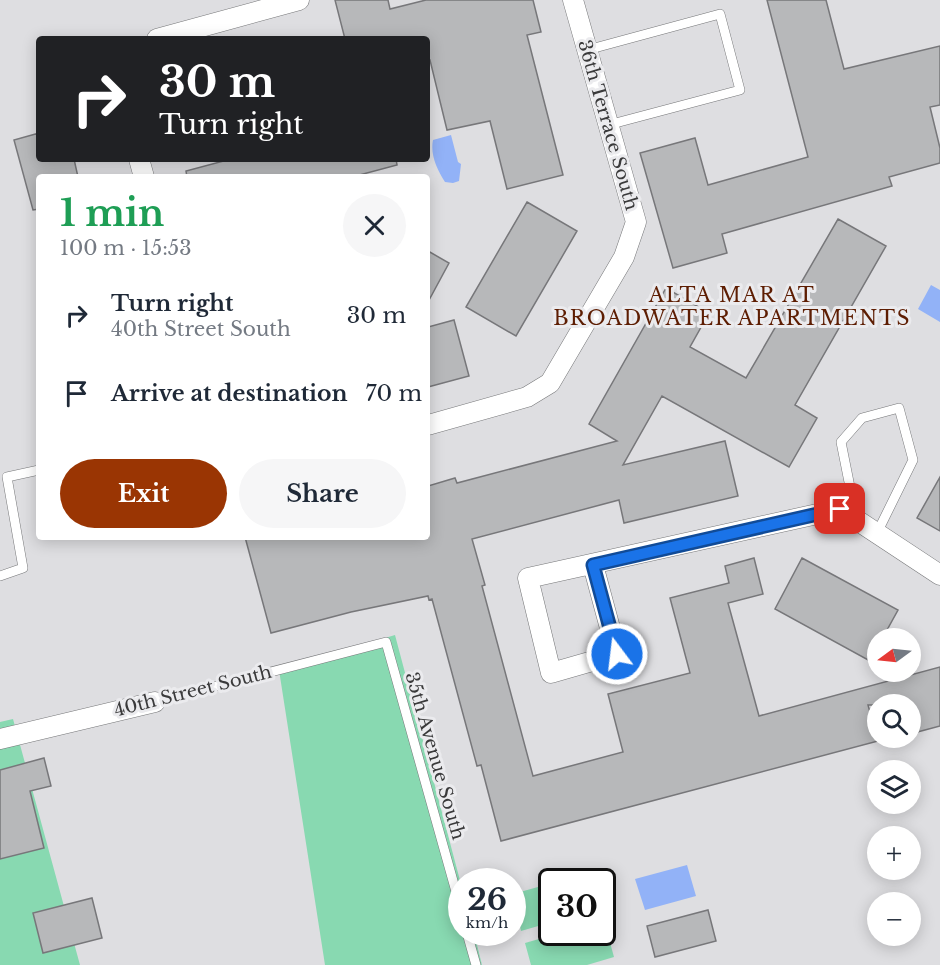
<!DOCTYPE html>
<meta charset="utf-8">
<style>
:root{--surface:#fff;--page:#f6f6f7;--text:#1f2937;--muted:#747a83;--accent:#9a3503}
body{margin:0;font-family:"Libre Baskerville",serif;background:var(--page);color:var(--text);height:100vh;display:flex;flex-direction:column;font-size:22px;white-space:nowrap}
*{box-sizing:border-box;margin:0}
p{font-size:20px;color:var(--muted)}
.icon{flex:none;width:33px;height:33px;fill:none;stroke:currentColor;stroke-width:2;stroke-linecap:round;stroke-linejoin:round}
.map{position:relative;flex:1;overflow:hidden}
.panel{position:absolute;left:36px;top:174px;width:394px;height:366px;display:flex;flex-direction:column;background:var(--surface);border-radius:6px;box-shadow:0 3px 15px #0003}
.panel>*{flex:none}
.top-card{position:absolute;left:36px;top:36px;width:394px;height:126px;border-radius:6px;box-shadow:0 3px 15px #0003;background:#202124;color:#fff;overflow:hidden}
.needle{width:39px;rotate:255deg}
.fabs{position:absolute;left:867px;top:628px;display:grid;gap:12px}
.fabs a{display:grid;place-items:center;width:54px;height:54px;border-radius:50%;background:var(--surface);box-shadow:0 3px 15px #0003;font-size:30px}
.speed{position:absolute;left:448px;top:868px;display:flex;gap:12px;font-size:30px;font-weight:700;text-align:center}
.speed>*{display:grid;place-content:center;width:78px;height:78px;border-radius:50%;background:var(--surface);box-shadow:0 3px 15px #0003;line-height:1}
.speed small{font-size:15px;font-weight:400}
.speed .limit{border:3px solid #111;border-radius:9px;background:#fff;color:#111}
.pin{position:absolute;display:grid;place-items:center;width:51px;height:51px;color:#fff;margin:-26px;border-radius:12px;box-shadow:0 3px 9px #0006}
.me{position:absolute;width:66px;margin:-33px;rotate:345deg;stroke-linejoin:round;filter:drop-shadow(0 0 4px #0008)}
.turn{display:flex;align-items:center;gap:21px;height:126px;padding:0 24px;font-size:27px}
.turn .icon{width:78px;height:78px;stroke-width:2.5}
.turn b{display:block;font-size:42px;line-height:51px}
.round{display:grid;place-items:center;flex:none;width:63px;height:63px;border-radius:32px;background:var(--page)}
.headline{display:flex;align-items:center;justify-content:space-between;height:102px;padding:0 24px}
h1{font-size:36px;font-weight:800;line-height:45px;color:#1e9e55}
.action{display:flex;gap:12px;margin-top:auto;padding:12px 24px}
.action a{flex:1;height:69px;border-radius:36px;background:var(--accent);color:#fff;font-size:24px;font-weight:800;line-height:69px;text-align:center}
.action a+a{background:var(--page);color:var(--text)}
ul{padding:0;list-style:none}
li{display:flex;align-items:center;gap:18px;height:78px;padding:0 24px}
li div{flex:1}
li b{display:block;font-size:22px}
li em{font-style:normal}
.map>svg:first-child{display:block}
.green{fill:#88d9b1}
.water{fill:#92b2f7}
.building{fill:#b7b8ba;stroke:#77777a;stroke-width:1.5}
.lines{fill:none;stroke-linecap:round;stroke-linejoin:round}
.service-casing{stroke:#767779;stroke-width:10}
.minor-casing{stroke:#767779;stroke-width:21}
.service{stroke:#fff;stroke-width:9}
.minor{stroke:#fff;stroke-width:20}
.route-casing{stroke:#114b97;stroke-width:15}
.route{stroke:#1a73e8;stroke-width:10}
.labels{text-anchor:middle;stroke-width:6;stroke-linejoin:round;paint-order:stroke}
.street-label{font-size:18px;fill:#3a3a3b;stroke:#ebebee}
.neighbourhood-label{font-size:20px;letter-spacing:1.5px;fill:#5d1d02;stroke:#ebebee}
</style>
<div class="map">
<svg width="940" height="965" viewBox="0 0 940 965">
<rect width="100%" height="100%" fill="#dedee1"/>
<!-- green -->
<path class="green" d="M 395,635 L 462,888 L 462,933 L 474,933 L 482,965 L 325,965 L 279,670 Z
M 13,719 L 80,965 L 0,965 L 0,722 Z
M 552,883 L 552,922 L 521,931 L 513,894 Z
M 604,921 L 614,957 L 587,965 L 531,965 L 525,943 L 560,933 L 603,933 Z"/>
<!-- water -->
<path class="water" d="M 451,135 L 458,162 L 461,164 L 459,181 L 453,183 L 445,182 C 437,169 430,155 433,140 Z
M 931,285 L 940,290 L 940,322 L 918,309 Z
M 687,865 L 696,896 L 645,910 L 635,879 Z"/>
<!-- building -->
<path class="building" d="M 335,0 L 388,0 L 390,9 L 426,0 L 533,0 L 541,32 L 527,35 L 563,175 L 507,189 L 490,121 L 447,130 L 430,60 L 428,61 L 428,39 L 345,39 Z
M 767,0 L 826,0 L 844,69 L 940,46 L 940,105 L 930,107 L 940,148 L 940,163 L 889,177 L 892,186 L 722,234 L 727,253 L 673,268 L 640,153 L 695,138 L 708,185 L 808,157 Z
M 39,133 L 39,159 L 74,159 L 78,177 L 39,177 L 39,209 L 33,210 L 14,140 Z
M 231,159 L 396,159 L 397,165 L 352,177 L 187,177 L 186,171 Z
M 527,202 L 577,231 L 516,336 L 466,307 Z
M 838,219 L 886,246 L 795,405 L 817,418 L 789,467 L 662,396 L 623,465 L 725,441 L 738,496 L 624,523 L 619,500 L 472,539 L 485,585 L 482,586 L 533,776 L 623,752 L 608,694 L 690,673 L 670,598 L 729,583 L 725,566 L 754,558 L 763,594 L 728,603 L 759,716 L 940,667 L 940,726 L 910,734 L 910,705 L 868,705 L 878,741 L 501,841 L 481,765 L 477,766 L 432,599 L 429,600 L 428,596 L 351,612 L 271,633 L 245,537 L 428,537 L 428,486 L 455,478 L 457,483 L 617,441 L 589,424 L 666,288 L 709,313 L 690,347 L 746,378 Z
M 428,251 L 449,263 L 428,302 Z
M 454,320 L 469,376 L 428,387 L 428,327 Z
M 940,477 L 940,531 L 917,518 Z
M 802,558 L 898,610 L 882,639 L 878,639 L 878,648 L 870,661 L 775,609 Z
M 44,758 L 51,786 L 30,791 L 44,848 L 0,859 L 0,770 Z
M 92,898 L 102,938 L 43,953 L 33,913 Z
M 708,910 L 716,941 L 655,957 L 647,926 Z"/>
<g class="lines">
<defs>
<path id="service" d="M 587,50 L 720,14 L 740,90 L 608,125
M 840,509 L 850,487 L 841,442 L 862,418 L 899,408 L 913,460 L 877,533
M 0,576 L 23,568 L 7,477 L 39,470
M 155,702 L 386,642 L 462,913
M 467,933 L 476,965"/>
<path id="minor" d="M 157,39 L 299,0
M 139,159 L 144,177
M 428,425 L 527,397 L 550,383 L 624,257 L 636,222 L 573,0
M 593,565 L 617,654 L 551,673 L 528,578 L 840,509 L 940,575
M 0,739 L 155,702"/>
</defs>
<!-- service casing -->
<use href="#service" class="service-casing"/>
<!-- minor casing -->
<use href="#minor" class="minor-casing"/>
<!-- service -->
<use href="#service" class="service"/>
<!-- minor -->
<use href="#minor" class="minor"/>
</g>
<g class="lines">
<defs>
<path id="route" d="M 617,654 L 593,565 L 840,509"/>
</defs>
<!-- route casing -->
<use href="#route" class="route-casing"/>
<!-- route -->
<use href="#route" class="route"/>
</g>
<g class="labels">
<!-- street labels -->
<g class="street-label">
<text transform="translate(608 125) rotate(74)" y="6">36th Terrace South</text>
<text transform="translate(193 691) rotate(-14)" y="6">40th Street South</text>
<text transform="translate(435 756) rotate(74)" y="6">35th Avenue South</text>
</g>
<!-- neighbourhood labels -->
<g class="neighbourhood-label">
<text x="732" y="302">ALTA MAR AT<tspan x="732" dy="23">BROADWATER APARTMENTS</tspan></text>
</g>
</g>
</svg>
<div class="fabs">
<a><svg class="needle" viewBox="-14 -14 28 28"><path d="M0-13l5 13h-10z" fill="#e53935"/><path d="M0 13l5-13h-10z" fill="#747a83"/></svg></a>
<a><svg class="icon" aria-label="search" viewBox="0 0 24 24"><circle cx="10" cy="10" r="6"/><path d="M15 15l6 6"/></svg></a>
<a><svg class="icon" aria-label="layers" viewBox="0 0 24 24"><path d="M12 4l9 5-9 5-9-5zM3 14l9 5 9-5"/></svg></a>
<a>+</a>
<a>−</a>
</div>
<div class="speed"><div>26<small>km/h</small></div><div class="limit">30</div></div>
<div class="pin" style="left:840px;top:509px;background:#d93025"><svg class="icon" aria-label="arrive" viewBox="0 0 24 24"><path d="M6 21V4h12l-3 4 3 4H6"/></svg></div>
<svg class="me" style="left:617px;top:654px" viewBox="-20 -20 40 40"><circle r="17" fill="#1a73e8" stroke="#fff" stroke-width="3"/><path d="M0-11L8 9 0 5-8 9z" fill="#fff"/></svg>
<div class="top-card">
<div class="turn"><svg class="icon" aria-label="right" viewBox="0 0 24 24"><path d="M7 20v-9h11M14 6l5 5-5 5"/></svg><div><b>30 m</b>Turn right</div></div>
</div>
<section class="panel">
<div class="headline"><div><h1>1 min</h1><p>100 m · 15:53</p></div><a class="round"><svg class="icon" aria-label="close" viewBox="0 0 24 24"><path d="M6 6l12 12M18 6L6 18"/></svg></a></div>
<ul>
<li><svg class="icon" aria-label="right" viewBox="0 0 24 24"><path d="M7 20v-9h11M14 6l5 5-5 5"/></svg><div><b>Turn right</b><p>40th Street South</p></div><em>30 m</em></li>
<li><svg class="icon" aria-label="arrive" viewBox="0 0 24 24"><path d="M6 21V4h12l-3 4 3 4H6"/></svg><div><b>Arrive at destination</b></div><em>70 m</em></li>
</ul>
<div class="action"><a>Exit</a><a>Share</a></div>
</section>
</div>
